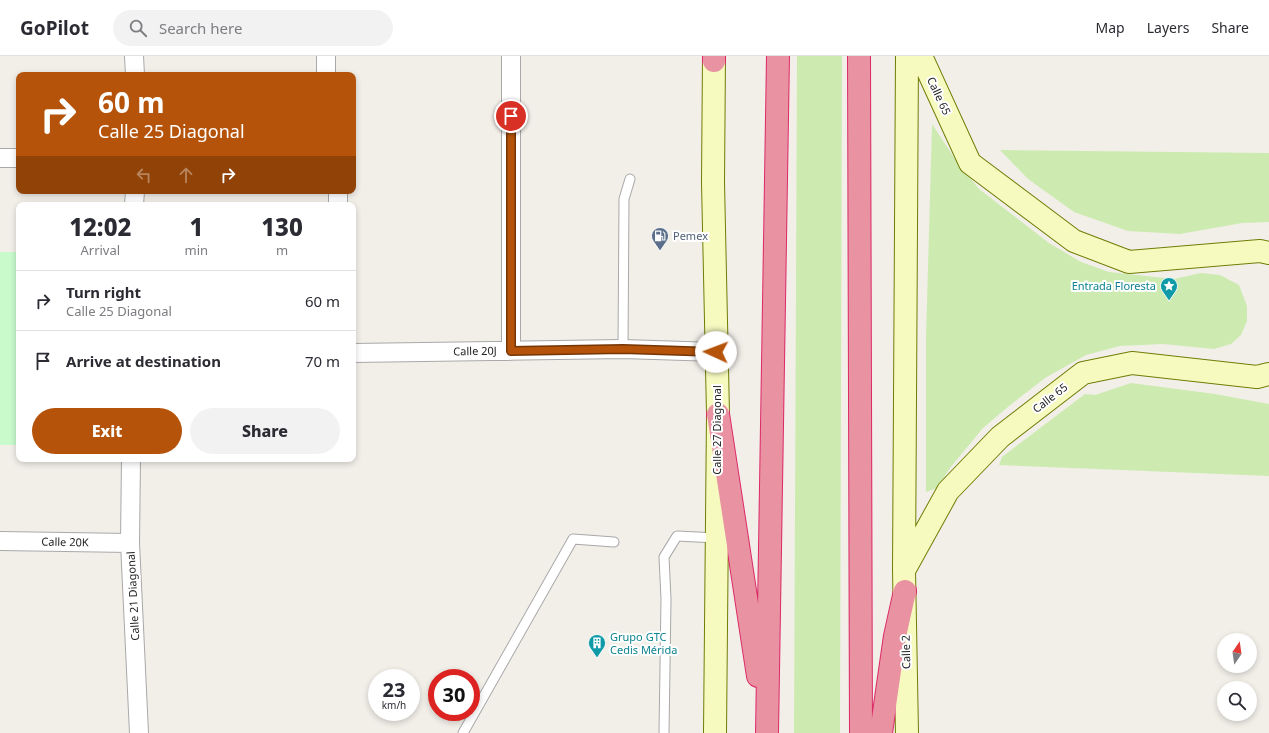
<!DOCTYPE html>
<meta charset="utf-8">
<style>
:root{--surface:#fff;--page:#f2f2f3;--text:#2b2b33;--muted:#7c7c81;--line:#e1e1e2;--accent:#b45309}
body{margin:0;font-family:"Noto Sans",sans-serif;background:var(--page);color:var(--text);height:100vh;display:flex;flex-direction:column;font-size:15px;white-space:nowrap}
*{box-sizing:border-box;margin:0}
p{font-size:13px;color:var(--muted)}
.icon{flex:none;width:22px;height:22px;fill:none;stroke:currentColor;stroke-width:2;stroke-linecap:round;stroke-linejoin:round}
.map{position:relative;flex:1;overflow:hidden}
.side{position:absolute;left:16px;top:146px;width:340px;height:260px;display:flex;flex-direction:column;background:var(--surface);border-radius:8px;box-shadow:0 2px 6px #0003}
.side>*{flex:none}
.top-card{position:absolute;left:16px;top:16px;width:340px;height:122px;border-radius:8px;box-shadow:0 2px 6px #0003;background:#b45309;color:#fff;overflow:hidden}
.needle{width:26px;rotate:13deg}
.fabs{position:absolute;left:1217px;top:577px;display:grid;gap:8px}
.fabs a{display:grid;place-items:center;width:40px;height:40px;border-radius:50%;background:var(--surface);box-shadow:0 2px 6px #0003;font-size:20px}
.speed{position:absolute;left:368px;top:613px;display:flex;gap:8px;font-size:20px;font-weight:700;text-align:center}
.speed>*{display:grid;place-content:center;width:52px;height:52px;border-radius:50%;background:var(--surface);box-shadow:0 2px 6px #0003;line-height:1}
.speed small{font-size:10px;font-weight:400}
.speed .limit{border:6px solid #d22;background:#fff;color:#111}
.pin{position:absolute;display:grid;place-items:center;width:34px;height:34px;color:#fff;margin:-17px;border:2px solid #fff;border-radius:50%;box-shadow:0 1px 4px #0007}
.me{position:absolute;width:44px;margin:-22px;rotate:272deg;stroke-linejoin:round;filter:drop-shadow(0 0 3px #0008)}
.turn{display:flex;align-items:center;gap:14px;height:84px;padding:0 16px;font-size:18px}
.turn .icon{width:52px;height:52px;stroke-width:2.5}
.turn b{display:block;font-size:28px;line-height:34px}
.lanes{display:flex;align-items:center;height:38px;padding:0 16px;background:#0003;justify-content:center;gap:20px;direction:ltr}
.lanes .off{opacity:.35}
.eta{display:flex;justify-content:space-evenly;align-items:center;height:68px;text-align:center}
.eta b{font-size:24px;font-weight:800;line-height:28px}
.primary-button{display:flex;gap:8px;margin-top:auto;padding:8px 16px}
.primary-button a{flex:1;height:46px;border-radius:24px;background:var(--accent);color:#fff;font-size:16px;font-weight:800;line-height:46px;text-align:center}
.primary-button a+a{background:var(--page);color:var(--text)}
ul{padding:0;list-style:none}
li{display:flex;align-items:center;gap:12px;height:60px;padding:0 16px;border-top:1px solid var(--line)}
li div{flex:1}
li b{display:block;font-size:15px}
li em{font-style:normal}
header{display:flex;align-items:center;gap:24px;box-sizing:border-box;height:56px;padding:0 20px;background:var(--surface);border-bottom:1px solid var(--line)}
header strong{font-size:19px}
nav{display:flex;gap:22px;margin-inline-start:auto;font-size:14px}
.search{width:280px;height:36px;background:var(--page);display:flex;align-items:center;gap:10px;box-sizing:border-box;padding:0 14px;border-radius:22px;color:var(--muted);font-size:15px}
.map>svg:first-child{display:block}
.grass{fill:#cdebb0}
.park{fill:#c8facc}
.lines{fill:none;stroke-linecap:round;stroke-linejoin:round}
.lane-casing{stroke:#a9a9a9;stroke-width:11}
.street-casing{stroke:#a9a9a9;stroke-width:20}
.secondary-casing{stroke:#707d05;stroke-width:24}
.highway-casing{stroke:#dc2a67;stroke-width:24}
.lane{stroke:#fff;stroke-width:9}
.street{stroke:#fff;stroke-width:18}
.secondary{stroke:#f7fabf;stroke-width:22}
.highway{stroke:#e892a2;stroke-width:22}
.route-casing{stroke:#753606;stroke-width:10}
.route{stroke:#b45309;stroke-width:7}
.labels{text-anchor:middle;stroke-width:4;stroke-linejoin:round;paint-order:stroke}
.street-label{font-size:11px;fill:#222;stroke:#fff}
.service-label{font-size:11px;fill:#4e5e75;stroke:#fff;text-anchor:start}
.culture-label{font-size:11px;fill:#0d838f;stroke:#fff;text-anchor:end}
</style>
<header>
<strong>GoPilot</strong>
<div class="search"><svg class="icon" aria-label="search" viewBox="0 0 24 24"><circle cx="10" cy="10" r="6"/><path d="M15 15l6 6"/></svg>Search here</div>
<nav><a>Map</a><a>Layers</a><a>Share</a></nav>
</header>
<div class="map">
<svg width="1269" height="677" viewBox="0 0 1269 677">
<rect width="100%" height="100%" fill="#f2efe9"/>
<!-- grass -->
<path class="grass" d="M 797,0 L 842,0 L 840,677 L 794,677 Z
M 932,68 L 955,103 L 979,133 L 1049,187 L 1081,206 L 1109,216 L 1174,223 L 1201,217 L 1220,219 L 1239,229 L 1247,250 L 1247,265 L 1241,279 L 1231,288 L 1214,293 L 1163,288 L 1120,290 L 1086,299 L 1045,322 L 1009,350 L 983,372 L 950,412 L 937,432 L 926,436 L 926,282 Z
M 1000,94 L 1269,97 L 1269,166 L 1242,167 L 1180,178 L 1128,175 L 1074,156 L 1028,123 Z
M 1131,327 L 1215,338 L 1269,348 L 1269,420 L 999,409 L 1002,401 L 1085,338 L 1095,339 Z"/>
<!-- park -->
<path class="park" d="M 0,196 L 19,196 L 19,389 L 0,389 Z"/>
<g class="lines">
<defs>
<path id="lane" d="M 623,293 L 624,143 L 630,123
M 463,677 L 573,483 L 614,486
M 664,677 L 666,543 L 664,501 L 677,480 L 717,482"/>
<path id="street" d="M 134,0 L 135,19
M 326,0 L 326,19
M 511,0 L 511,295
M 0,102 L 19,102
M 338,135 L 338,149
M 134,149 L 135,135
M 353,297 L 623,293 L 716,296
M 131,403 L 130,487 L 139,677
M 0,485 L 130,487"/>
<path id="secondary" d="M 714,0 L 713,126 L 718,358 L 715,677
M 907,0 L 904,514 L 907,677
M 921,0 L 970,107 L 1074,185 L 1129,206 L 1260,195 L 1269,197
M 906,511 L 948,435 L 1000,381 L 1083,317 L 1132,307 L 1257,321 L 1269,318"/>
<path id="highway" d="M 859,0 L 861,677
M 714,5 L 714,0
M 718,358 L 758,620
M 767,677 L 778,0
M 881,677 L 895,580 L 905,535"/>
</defs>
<!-- lane casing -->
<use href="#lane" class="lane-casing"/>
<!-- street casing -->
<use href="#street" class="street-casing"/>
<!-- secondary casing -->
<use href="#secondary" class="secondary-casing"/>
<!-- highway casing -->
<use href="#highway" class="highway-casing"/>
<!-- lane -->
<use href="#lane" class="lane"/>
<!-- street -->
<use href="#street" class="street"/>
<!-- secondary -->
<use href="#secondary" class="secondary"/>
<!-- highway -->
<use href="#highway" class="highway"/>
</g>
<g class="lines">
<defs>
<path id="route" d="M 511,60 L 511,295 L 623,293 L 716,296"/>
</defs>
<!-- route casing -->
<use href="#route" class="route-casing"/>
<!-- route -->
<use href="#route" class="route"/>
</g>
<!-- icons -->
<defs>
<symbol id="fuel-pin" viewBox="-11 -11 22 30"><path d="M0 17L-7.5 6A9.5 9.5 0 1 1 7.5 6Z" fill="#5c6f8a" stroke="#fff"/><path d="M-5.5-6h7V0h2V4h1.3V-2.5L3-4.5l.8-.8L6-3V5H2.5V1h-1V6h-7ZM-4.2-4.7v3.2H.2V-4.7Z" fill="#fff"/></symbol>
<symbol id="sight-pin" viewBox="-11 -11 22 30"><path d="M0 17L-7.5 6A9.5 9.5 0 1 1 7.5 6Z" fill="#0f9aa8" stroke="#fff"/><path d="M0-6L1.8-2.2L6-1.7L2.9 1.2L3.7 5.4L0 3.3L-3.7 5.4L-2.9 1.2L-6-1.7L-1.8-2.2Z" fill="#fff"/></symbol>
<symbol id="building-pin" viewBox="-11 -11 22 30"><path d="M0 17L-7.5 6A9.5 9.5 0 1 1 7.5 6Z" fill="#0f9aa8" stroke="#fff"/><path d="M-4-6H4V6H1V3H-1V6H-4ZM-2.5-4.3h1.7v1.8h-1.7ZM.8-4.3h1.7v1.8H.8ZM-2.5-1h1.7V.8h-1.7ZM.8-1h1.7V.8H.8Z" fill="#fff"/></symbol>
</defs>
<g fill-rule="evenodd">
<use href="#fuel-pin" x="650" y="170" width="20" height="27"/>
<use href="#sight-pin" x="1159" y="220" width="20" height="27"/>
<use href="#building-pin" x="587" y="577" width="20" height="27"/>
</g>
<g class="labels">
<!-- street labels -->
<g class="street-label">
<text transform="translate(939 40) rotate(65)" y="4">Calle 65</text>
<text transform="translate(475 295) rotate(-1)" y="4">Calle 20J</text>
<text transform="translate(1050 342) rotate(-38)" y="4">Calle 65</text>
<text transform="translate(717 374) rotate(-90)" y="4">Calle 27 Diagonal</text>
<text transform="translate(65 486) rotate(1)" y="4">Calle 20K</text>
<text transform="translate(133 540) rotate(-93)" y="4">Calle 21 Diagonal</text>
<text transform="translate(906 596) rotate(-91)" y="4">Calle 2</text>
</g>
<!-- service labels -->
<g class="service-label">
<text x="673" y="184">Pemex</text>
</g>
<!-- culture labels -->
<g class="culture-label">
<text x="1156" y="234">Entrada Floresta</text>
<text x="610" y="585" text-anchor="start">Grupo GTC<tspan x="610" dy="13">Cedis Mérida</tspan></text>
</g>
</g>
</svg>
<div class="fabs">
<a><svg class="needle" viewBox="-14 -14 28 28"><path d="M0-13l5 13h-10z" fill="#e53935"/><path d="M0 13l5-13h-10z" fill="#7c7c81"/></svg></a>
<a><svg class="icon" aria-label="search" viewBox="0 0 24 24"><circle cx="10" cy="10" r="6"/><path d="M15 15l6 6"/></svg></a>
</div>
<div class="speed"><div>23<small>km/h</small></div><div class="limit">30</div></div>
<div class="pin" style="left:511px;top:60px;background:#d93025"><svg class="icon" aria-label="arrive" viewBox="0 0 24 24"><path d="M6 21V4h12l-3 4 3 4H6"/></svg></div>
<svg class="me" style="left:716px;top:296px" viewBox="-20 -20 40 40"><circle r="19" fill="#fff"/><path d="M0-13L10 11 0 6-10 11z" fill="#b45309"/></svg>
<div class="top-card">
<div class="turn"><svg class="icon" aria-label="right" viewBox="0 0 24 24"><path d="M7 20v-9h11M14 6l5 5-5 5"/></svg><div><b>60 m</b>Calle 25 Diagonal</div></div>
<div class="lanes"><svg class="icon off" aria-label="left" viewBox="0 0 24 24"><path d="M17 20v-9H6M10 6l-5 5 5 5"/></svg><svg class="icon off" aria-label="ahead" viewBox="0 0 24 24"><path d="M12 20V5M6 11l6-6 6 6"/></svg><svg class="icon" aria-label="right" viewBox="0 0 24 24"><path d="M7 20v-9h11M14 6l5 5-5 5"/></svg></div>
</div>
<section class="side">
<div class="eta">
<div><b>12:02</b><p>Arrival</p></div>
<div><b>1</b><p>min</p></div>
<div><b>130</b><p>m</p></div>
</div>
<ul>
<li><svg class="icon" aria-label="right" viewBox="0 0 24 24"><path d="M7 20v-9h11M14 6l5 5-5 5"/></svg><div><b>Turn right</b><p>Calle 25 Diagonal</p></div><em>60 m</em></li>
<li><svg class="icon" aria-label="arrive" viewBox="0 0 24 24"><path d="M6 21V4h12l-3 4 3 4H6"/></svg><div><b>Arrive at destination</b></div><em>70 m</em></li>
</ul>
<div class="primary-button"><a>Exit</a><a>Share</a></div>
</section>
</div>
